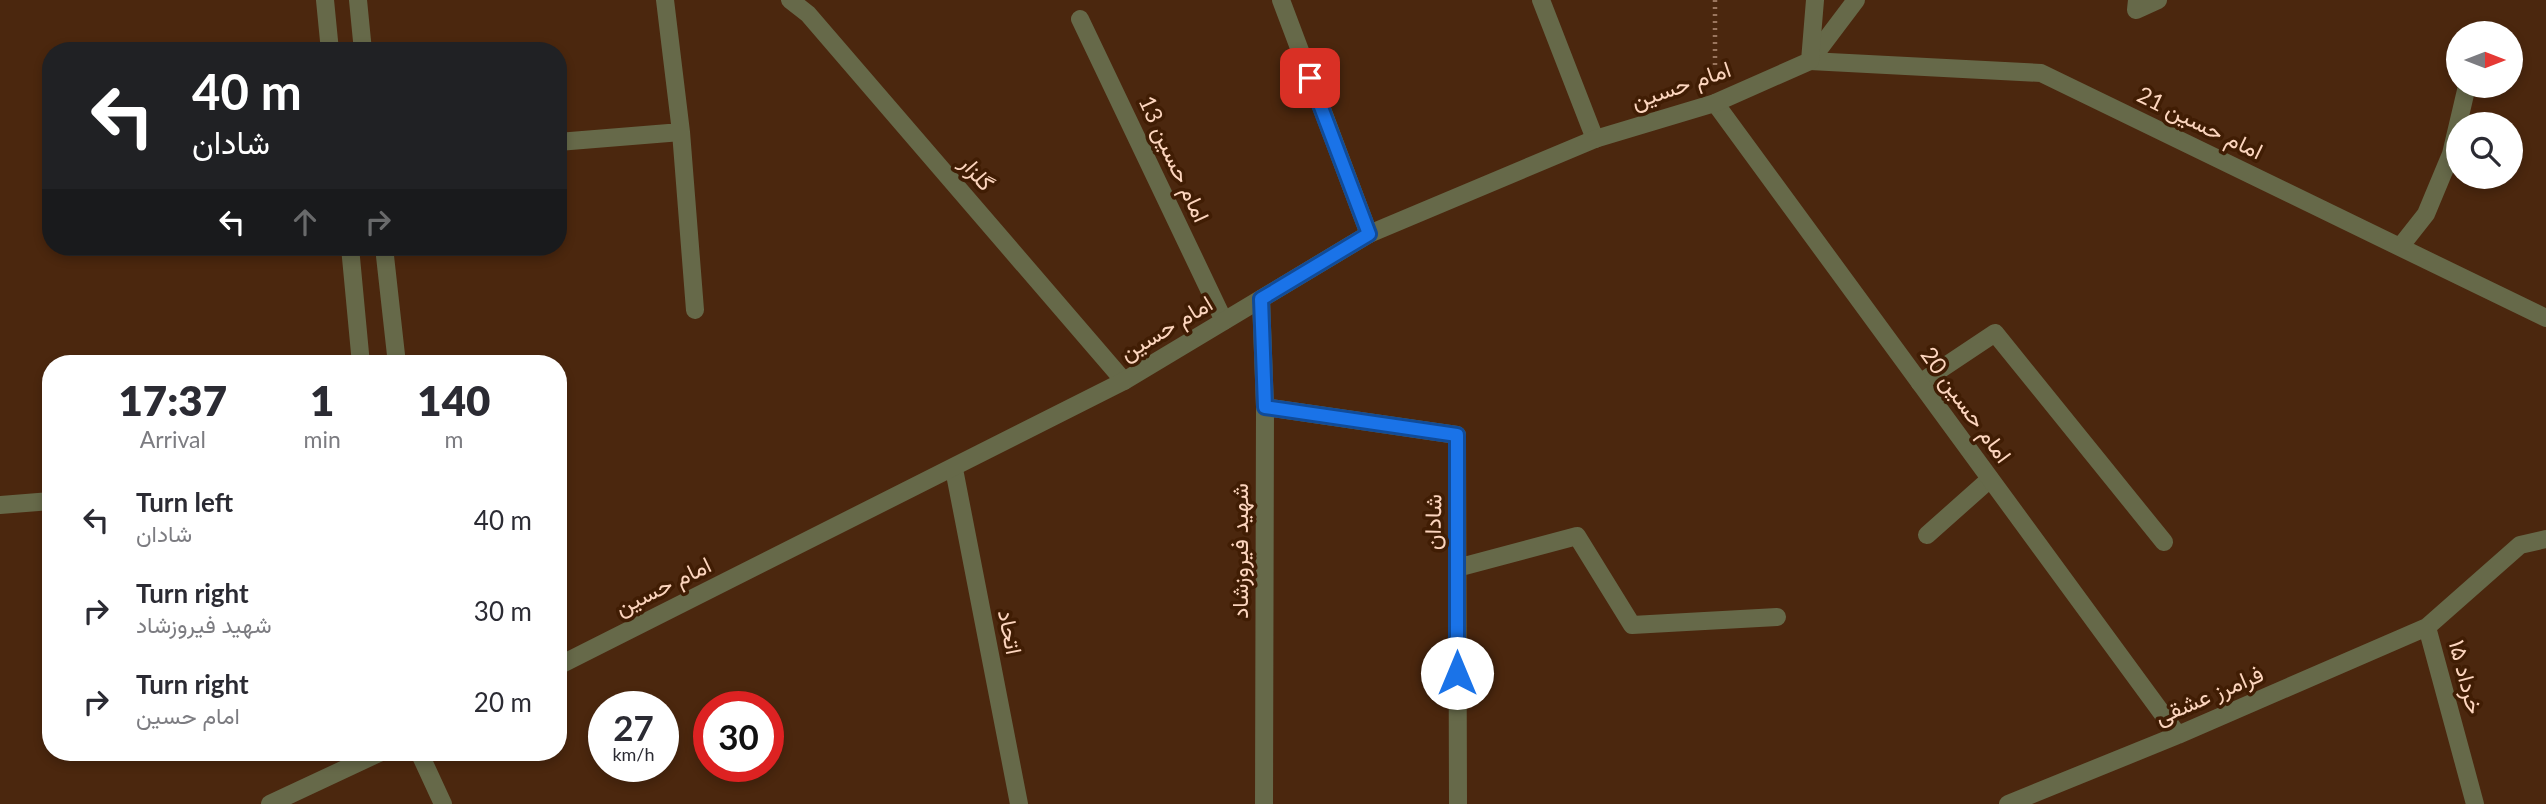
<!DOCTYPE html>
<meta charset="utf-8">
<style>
:root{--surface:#fff;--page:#f7f7f7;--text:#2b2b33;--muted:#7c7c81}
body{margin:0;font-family:Lato,Vazirmatn,sans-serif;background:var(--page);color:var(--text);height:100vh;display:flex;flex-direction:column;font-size:26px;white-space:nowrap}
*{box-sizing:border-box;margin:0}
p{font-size:23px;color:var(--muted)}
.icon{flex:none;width:38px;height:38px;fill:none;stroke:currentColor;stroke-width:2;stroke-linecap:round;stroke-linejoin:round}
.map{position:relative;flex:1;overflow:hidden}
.sheet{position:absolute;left:42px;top:355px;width:525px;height:406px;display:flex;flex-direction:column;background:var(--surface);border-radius:28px;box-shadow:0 4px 10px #0003}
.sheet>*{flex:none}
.banner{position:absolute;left:42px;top:42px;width:525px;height:214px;border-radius:28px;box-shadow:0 4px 10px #0003;background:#202124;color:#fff;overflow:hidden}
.needle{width:46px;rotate:90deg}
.fabs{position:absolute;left:2446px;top:21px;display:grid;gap:14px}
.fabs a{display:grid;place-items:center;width:77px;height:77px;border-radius:50%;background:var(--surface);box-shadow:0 4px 10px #0003;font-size:35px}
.speed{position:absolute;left:588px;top:691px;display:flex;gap:14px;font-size:35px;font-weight:700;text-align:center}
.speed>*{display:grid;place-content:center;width:91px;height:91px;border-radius:50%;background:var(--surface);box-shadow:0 4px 10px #0003;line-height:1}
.speed small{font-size:18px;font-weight:400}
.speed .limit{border:10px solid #d22;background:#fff;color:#111}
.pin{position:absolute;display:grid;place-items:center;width:60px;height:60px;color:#fff;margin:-30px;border-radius:14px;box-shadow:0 4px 10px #0006}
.me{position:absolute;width:77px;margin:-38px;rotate:0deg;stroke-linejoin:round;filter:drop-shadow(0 0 5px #0008)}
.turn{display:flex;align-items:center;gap:24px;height:147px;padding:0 35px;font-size:32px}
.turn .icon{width:91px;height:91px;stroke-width:2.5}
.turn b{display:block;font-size:49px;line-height:60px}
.lanes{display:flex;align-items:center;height:66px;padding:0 35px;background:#0003;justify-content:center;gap:35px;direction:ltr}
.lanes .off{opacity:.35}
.eta{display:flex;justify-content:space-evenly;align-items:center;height:119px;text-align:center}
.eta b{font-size:42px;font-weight:800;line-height:49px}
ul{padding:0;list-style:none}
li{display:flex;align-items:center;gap:21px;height:91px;padding:0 35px}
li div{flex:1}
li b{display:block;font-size:26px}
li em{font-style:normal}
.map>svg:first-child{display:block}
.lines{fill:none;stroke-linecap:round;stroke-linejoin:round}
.path{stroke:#9b765e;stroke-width:4.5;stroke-dasharray:2 5;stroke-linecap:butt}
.service{stroke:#666949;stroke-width:18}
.minor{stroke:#666949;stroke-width:18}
.tertiary{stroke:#666949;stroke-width:18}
.route-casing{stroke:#114b97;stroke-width:18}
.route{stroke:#1a73e8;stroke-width:12}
.labels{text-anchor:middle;stroke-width:7;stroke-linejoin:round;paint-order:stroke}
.street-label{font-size:23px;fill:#fcd5be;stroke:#401d04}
</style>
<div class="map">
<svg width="2546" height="804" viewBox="0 0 2546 804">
<rect width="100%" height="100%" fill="#4b270e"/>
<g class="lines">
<!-- path -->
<path class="path" d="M 1715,0 L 1715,70"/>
<!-- service -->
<path class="service" d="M 1541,0 L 1595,139
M 1920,383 L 1995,333 L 2164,542
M 1927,535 L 1990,479"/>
<!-- minor -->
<path class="minor" d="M 665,0 L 681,132 L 695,310
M 790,0 L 808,14 L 1124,381
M 1281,0 L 1369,234
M 2137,0 L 2136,10 L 2158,0
M 1080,19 L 1224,321
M 1810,61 L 2041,73 L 2546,318
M 1810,61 L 1856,0
M 1715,103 L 2178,735
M 558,142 L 681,132
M 2400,247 L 2426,214 L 2451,154 L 2467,86
M 1261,299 L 1265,407 L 1264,804
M 1265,407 L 1457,435 L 1458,804
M 954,469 L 1019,804
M 0,505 L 51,501
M 1457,568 L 1577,536 L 1632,625 L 1777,617
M 419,752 L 443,804
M 2008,804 L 2178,735 L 2427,627
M 2475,804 L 2427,627 L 2520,545 L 2546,539"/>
<!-- tertiary -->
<path class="tertiary" d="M 325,0 L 330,51
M 358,0 L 363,51
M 350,247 L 361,364
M 384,247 L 397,364
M 558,666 L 1124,381 L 1369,234 L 1595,139 L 1715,103 L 1810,61 L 1815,0
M 270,804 L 381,752"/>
</g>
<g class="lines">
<defs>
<path id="route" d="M 1310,78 L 1369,234 L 1261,299 L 1265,407 L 1457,435 L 1457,673"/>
</defs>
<!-- route casing -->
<use href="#route" class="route-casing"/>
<!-- route -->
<use href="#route" class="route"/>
</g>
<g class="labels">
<!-- street labels -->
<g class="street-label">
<text transform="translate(1681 85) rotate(-19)" y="8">امام حسین</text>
<text transform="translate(2200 123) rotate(26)" y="8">امام حسین 21</text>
<text transform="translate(1174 159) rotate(65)" y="8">امام حسین 13</text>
<text transform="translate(977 173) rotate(49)" y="8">گلزار</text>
<text transform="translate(1166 328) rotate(-31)" y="8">امام حسین</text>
<text transform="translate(1966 405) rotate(54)" y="8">امام حسین 20</text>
<text transform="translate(1433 522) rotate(-89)" y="8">شادان</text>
<text transform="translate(1240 551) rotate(-90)" y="8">شهید فیروزشاد</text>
<text transform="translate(663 586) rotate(-26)" y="8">امام حسین</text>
<text transform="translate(1010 632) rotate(79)" y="8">اتحاد</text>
<text transform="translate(2466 677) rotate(75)" y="8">۱۵ خرداد</text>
<text transform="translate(2209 695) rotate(-23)" y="8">فرامرز عشقی</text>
</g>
</g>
</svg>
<div class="fabs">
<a><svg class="needle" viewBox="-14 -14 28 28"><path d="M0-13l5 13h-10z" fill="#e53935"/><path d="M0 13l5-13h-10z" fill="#7c7c81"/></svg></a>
<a><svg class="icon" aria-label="search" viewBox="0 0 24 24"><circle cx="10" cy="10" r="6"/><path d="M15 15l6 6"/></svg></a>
</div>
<div class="speed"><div>27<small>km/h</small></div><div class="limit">30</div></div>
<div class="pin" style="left:1310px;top:78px;background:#d93025"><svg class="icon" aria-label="arrive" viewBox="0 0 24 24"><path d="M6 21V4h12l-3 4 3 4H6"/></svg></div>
<svg class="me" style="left:1457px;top:673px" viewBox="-20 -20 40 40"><circle r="19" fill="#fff"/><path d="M0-13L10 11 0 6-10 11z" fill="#1a73e8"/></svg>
<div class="banner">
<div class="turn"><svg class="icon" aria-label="left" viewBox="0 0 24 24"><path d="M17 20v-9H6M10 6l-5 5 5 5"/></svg><div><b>40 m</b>شادان</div></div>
<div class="lanes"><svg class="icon" aria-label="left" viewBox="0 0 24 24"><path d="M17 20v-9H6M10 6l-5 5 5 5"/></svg><svg class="icon off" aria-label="ahead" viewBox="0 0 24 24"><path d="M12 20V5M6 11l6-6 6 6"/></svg><svg class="icon off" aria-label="right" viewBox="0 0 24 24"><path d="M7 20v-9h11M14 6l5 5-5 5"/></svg></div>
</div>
<section class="sheet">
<div class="eta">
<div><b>17:37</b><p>Arrival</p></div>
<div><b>1</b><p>min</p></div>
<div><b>140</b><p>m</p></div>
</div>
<ul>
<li><svg class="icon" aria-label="left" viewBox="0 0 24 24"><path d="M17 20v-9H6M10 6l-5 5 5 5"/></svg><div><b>Turn left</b><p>شادان</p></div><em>40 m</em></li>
<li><svg class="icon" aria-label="right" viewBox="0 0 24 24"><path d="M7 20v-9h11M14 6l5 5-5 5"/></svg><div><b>Turn right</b><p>شهید فیروزشاد</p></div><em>30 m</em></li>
<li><svg class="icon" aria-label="right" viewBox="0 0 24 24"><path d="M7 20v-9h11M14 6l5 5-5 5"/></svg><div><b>Turn right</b><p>امام حسین</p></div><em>20 m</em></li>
</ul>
</section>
</div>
